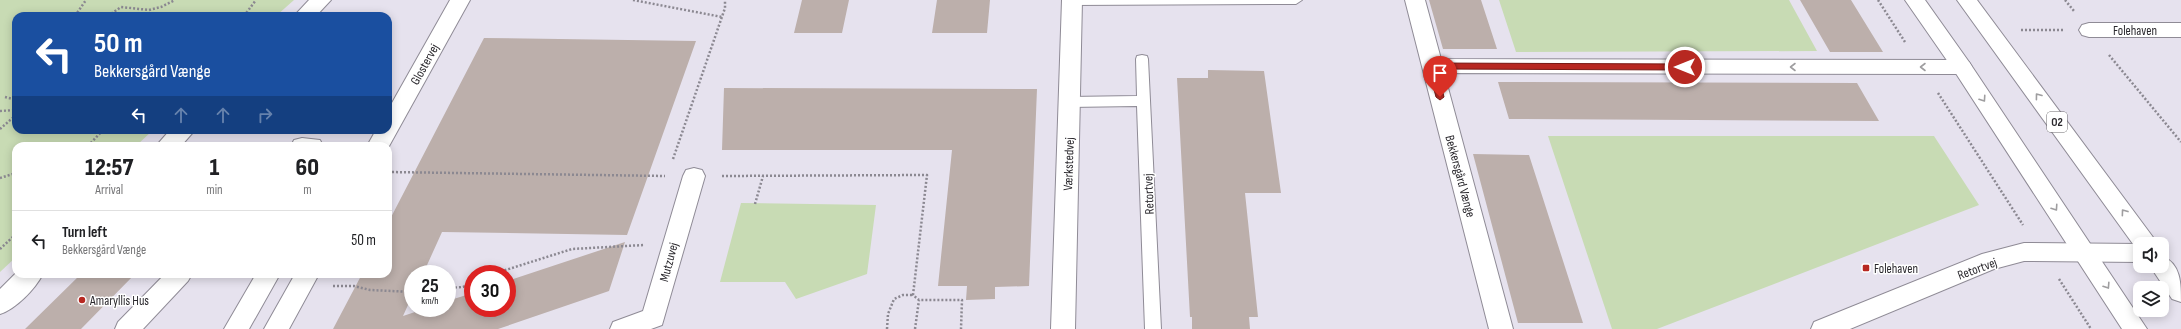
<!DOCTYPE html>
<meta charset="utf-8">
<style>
:root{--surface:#fff;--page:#f6f6f6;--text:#202124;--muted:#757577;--line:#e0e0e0}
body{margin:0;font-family:"Sofia Sans Condensed",sans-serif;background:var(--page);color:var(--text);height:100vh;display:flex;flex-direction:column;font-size:15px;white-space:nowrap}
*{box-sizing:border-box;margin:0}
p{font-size:13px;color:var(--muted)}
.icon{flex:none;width:22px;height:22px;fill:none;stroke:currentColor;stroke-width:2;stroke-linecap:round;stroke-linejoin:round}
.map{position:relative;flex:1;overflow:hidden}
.drawer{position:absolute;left:12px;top:142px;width:380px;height:136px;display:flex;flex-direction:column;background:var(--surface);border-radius:12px;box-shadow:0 2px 10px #0003}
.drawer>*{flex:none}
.hud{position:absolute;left:12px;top:12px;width:380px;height:122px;border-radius:12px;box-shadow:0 2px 10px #0003;background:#1a4fa0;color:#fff;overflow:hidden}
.tools{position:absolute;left:2133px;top:237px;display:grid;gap:8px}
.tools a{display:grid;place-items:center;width:36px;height:36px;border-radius:8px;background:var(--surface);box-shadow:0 2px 10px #0003;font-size:20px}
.speed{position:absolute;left:404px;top:265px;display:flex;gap:8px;font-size:20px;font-weight:700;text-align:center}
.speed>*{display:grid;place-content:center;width:52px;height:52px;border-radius:50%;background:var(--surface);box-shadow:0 2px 10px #0003;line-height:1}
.speed small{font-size:10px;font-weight:400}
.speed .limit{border:6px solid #d22;background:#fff;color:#111}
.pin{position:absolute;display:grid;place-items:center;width:34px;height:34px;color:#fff;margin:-41px -17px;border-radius:50% 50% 50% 0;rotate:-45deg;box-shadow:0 0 4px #0007}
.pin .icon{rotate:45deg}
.me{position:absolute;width:44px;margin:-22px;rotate:270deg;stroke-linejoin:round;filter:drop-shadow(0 0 3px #0008)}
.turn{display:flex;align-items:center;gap:14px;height:84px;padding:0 16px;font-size:18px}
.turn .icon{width:52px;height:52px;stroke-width:2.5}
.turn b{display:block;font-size:28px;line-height:34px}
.lanes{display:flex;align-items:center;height:38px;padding:0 16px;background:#0003;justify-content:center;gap:20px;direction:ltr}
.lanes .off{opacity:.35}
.eta{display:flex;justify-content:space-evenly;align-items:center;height:68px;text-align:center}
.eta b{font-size:24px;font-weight:800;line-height:28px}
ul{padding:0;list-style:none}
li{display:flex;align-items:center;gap:12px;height:60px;padding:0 16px;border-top:1px solid var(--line)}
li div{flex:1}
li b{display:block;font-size:15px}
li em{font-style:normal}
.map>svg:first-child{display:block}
.green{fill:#c8dbb4}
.building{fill:#bcafab}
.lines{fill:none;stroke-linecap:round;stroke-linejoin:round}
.lane-casing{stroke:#8f8b96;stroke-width:2}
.street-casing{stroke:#8f8b96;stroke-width:2}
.secondary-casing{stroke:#8f8b96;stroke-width:2}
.primary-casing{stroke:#8f8b96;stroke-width:2}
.path{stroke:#8b8891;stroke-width:2.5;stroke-dasharray:2 2;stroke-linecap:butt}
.lane{fill:#fff;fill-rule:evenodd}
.street{fill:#fff;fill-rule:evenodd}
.secondary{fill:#fff;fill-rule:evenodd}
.primary{fill:#fff;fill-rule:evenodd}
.oneway{stroke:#9f9ea0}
.route{fill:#b72821;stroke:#771a15}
.poi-dot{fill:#b72821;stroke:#fff;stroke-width:1.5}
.labels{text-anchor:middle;stroke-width:3;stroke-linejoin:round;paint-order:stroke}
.shield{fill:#fff;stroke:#6a686c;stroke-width:1}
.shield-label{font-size:12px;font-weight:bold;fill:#2a282d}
.street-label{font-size:13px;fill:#2a282d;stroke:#fff}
.poi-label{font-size:13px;fill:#2a282d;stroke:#fff;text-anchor:start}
</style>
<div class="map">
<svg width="2181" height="329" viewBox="0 0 2181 329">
<rect width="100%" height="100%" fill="#e6e2ee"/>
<!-- green -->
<path class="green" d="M 0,0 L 294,0 L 276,16 L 16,16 L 16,130 L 153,130 L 136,146 L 16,146 L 16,257 L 0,272 Z
M 1499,0 L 1789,0 L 1817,51 L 1516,52 Z
M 1548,136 L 1934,136 L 1979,205 L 1657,329 L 1612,329 Z
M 741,203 L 876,205 L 867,274 L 796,299 L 785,282 L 720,282 Z"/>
<!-- building -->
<path class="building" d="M 802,0 L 849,0 L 842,33 L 794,33 Z
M 937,0 L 990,0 L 987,33 L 932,33 Z
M 1429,0 L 1481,0 L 1497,49 L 1443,49 Z
M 1800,0 L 1851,0 L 1883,52 L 1830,52 Z
M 484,38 L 696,41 L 627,235 L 442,232 L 423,274 L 413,274 L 413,294 L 403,316 L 427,308 L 447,308 L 447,301 L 473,293 L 473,308 L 507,308 L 507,281 L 625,242 L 609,291 L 498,329 L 333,329 L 362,274 L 388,274 L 388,223 Z
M 1208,70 L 1264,71 L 1281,193 L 1245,193 L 1258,317 L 1249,317 L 1250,329 L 1192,329 L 1192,317 L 1190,317 L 1177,78 L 1208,78 Z
M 1498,82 L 1857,83 L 1879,121 L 1509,119 Z
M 724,88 L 1037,89 L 1029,286 L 995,287 L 995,299 L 966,300 L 967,286 L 938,286 L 952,150 L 722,150 Z
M 1473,154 L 1529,155 L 1583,323 L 1518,323 Z
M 81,274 L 135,274 L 81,329 L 25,329 Z"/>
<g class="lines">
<defs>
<path id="lane" d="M 1066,0 L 1302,0 L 1296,4 L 1072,5 L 1068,4 Z
M 1142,55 L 1147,56 L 1148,59 L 1161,329 L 1145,329 L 1137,106 L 1069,107 L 1064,105 L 1062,102 L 1064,99 L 1069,97 L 1137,96 L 1136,59 L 1137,56 Z"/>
<path id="street" d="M 309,0 L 331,0 L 316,16 L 294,16 Z
M 450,0 L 470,0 L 388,148 L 367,146 L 376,130 L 388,130 L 388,110 Z
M 1062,0 L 1082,0 L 1075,329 L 1051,329 Z
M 1405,0 L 1425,0 L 1441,59 L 1962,60 L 1969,62 L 1972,67 L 1969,72 L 1962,74 L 1444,73 L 1513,329 L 1489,329 Z
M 2089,23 L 2181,23 L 2181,37 L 2089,37 L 2082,35 L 2079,30 L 2082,25 Z
M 170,130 L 195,130 L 181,146 L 156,146 Z
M 302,138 L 320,140 L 323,146 L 291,146 L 294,140 Z
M 694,168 L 702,170 L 705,176 L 662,325 L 651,329 L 610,329 L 613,322 L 643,311 L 683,176 L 686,170 Z
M 16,273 L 43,274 C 35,289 16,309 0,314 L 0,289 Z
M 165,274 L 192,274 L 188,281 L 143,329 L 115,329 L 118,322 Z
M 256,274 L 280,274 L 249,329 L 224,329 Z
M 295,274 L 319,274 L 289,329 L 264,329 Z"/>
<path id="secondary" d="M 2024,243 L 2140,244 L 2140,262 L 2024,261 L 1994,269 L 1850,329 L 1811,329 L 1814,322 L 1982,254 Z"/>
<path id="primary" d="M 1905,0 L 1925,0 L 1969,62 L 2147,329 L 2122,329 L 1955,72 Z
M 1957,0 L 1977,0 L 2158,244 L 2140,244 L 2140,251 L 2138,251 Z
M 2162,256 C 2181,264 2181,283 2181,302 L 2172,299 L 2150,266 L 2162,266 Z"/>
</defs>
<!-- lane casing -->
<use href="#lane" class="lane-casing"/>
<!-- street casing -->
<use href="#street" class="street-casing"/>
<!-- secondary casing -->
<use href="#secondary" class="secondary-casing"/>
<!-- primary casing -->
<use href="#primary" class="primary-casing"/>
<!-- path -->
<path class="path" d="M 633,0 L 722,17
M 1878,0 L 1905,42
M 2065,0 L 2074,11
M 75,16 L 86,0
M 108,16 L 121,7 L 149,10 L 161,7 L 175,0
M 244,16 L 256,0
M 2021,30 L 2064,30
M 2109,55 L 2181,142
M 1938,93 L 2023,225
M 5,97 L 16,100
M 0,111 L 16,110
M 0,129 L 16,115
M 88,146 L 103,130
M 673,159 L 725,8 L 725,0
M 388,172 L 665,176
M 722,176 L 927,175 L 913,295 L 919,300 L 962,300 L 961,329
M 0,178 L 16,173
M 755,204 L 763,176
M 0,249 L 16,234
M 493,274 L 572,249 L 644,245
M 2059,279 L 2091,329
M 333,286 L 354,286 L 370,290 L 413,292
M 447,288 L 463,287 L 473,282
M 887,329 L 888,314 L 894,299 L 903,295 L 913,295
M 915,329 L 919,300"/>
<!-- lane -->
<use href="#lane" class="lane"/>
<!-- street -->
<use href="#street" class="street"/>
<!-- secondary -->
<use href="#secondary" class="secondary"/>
<!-- primary -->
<use href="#primary" class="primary"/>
</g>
<!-- one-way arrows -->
<defs><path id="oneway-chevron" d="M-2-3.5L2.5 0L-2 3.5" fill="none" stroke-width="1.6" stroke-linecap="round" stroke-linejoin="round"/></defs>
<g class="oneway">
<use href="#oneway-chevron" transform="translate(1793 67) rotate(-180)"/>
<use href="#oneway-chevron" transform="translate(1923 67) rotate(-180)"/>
<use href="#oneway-chevron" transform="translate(2038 96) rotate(-127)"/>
<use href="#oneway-chevron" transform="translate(1983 99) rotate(56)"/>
<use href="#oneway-chevron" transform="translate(2055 208) rotate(56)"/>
<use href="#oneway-chevron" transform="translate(2124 212) rotate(-126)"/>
<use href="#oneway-chevron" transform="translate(2107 286) rotate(57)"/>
</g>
<!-- route -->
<path class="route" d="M 1432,63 L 1685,64 L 1689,67 L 1685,70 L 1437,69 L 1444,97 L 1440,100 L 1436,97 L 1428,66 Z"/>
<!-- markers -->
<g class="poi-dot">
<rect x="1862" y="264" width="8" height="8" rx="2"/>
<circle cx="82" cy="300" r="4"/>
</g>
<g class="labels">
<!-- shield labels -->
<rect class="shield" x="2047" y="112" width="20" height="20" rx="3"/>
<g class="shield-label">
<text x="2057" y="126">O2</text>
</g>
<!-- street labels -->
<g class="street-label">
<text x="2135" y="35">Folehaven</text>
<text transform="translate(424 64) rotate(-61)" y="5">Glostervej</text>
<text transform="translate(1068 164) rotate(-88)" y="5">Værkstedvej</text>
<text transform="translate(1461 176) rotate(75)" y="5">Bekkersgård Vænge</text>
<text transform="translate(1148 194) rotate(-92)" y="5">Retortvej</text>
<text transform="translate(668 262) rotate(-75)" y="5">Mutzuvej</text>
<text transform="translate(1977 268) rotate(-20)" y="5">Retortvej</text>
</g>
<!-- poi labels -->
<g class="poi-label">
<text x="1874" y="273">Folehaven</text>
<text x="90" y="305">Amaryllis Hus</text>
</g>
</g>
</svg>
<div class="tools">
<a><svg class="icon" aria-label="sound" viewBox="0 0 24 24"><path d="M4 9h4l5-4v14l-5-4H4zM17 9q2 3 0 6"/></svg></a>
<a><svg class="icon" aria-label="layers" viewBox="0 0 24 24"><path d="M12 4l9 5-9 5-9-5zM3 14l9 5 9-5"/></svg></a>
</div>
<div class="speed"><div>25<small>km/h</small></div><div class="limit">30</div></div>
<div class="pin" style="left:1440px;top:97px;background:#d93025"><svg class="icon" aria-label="arrive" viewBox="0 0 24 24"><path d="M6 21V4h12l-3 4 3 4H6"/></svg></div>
<svg class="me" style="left:1685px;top:67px" viewBox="-20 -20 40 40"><circle r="17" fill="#b72821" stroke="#fff" stroke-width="3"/><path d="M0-11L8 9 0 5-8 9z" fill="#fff"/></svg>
<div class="hud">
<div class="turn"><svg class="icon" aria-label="left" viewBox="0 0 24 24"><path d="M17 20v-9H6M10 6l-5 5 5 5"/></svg><div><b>50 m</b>Bekkersgård Vænge</div></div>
<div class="lanes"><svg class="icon" aria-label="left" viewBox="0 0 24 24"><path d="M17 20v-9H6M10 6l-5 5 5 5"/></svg><svg class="icon off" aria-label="ahead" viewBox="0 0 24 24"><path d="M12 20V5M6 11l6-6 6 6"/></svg><svg class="icon off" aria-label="ahead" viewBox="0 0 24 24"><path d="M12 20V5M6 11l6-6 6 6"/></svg><svg class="icon off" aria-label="right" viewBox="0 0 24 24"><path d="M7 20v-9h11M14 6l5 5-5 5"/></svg></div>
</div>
<section class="drawer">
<div class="eta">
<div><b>12:57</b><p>Arrival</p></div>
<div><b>1</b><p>min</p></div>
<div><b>60</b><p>m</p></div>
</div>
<ul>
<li><svg class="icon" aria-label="left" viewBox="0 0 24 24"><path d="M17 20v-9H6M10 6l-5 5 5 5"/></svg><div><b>Turn left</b><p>Bekkersgård Vænge</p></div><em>50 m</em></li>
</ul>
</section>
</div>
